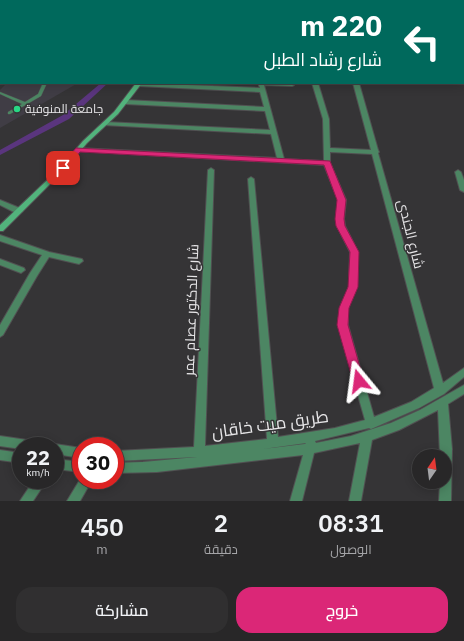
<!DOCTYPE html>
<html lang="ar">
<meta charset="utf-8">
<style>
:root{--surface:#282728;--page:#302f30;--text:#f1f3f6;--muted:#a5a5a8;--line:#444445;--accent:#db2777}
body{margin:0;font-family:"IBM Plex Sans",Cairo,sans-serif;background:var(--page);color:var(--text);direction:rtl;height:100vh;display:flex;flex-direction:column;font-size:15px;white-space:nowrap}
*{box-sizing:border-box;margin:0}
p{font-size:13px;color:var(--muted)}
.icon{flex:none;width:22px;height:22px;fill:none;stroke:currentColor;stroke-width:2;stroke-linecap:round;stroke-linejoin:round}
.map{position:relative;height:501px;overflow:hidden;direction:ltr}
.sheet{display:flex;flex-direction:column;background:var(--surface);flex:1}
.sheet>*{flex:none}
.top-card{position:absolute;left:0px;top:0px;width:464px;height:84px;box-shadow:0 2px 10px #0003,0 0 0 1px var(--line);direction:rtl;background:#00695c;color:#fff;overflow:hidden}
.needle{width:26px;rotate:14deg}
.tools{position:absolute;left:412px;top:449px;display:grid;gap:8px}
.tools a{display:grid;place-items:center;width:40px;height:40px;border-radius:50%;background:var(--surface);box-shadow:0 2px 10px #0003,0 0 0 1px var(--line);font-size:20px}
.speed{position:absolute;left:12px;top:437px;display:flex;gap:8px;font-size:20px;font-weight:700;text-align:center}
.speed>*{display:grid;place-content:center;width:52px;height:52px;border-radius:50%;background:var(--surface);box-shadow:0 2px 10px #0003,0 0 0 1px var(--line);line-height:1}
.speed small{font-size:10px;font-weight:400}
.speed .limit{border:6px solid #d22;background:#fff;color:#111}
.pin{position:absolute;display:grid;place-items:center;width:34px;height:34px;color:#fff;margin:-17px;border-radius:8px;box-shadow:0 2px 6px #0006}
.me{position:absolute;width:44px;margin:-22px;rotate:344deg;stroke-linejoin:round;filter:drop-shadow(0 0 3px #0008)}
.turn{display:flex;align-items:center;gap:14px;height:84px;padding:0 16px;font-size:18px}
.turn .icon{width:52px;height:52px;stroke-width:2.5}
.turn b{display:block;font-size:28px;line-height:34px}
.eta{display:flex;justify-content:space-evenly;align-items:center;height:68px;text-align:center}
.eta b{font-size:24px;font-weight:600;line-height:28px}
.button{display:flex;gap:8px;margin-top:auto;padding:8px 16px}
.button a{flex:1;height:46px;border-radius:16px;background:var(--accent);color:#fff;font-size:16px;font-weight:600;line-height:46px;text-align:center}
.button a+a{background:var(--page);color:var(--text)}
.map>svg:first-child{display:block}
.built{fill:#403d45}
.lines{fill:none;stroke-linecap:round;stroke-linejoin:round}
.canal{fill:#5a357e;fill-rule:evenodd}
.service-casing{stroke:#515052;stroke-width:1}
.minor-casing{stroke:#515052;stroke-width:2}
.secondary-casing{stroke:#515052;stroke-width:2}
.primary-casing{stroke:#515052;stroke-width:2}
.service{fill:#4c8663;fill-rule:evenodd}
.minor{fill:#4c8663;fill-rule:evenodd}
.secondary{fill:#52b37c;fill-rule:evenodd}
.primary{fill:#53d68f;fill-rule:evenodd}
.route{fill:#db2777;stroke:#8e194d}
.poi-dot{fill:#28d885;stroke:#353436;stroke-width:1.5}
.labels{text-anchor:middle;stroke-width:3;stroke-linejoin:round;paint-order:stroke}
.far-poi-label{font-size:12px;fill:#e7e6e8;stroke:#353436;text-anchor:start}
.street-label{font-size:14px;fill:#e7e6e8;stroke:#353436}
.near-street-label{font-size:17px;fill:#e7e6e8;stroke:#353436}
</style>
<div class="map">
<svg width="464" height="501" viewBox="0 0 464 501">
<rect width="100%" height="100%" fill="#353436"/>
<!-- built -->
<path class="built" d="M 7,83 L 78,83 L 0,128 L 0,90 Z"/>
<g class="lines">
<!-- canal -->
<path class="canal" d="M 116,0 L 122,0 L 122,1 L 116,1 Z
M 101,83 L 108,83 L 69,119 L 0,155 L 0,150 L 63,115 Z"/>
<defs>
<path id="service" d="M 0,47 L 1,47 L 1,51 L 0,51 Z
M 43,83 L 47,83 L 41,96 L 10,114 L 8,114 L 8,112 L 22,104 L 0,94 L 0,92 L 25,102 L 38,94 Z"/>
<path id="minor" d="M 191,0 L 195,0 L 195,1 L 191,1 Z
M 243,0 L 247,0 L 247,1 L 243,1 Z
M 263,0 L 267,0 L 267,1 L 263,1 Z
M 312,0 L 316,0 L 316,1 L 312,1 Z
M 332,0 L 336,0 L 336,1 L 332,1 Z
M 355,0 L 359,0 L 359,1 L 355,1 Z
M 385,0 L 389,0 L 389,1 L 385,1 Z
M 0,7 L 1,7 L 1,9 L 0,9 Z
M 463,36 L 464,36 L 464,38 L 463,38 Z
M 0,42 L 1,42 L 1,44 L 0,44 Z
M 136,83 L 260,88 L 258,83 L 294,83 L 294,85 L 292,86 L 264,85 L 284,159 L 324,161 L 323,119 L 312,83 L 318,83 L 329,119 L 330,148 L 371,150 L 353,83 L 359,83 L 378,150 L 379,152 L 378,153 L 443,383 L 464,368 L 464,377 L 444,394 L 419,408 L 371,429 L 369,428 L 315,441 L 316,443 L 351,436 L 391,423 L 420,410 L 464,385 L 464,394 L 448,404 L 452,449 L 451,501 L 439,501 L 440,482 L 445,482 L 445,456 L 440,456 L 438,410 L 399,430 L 372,440 L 361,501 L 349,501 L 360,443 L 314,453 L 302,501 L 290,501 L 303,455 L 157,472 L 115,473 L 115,463 L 143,462 L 197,457 L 115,461 L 115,451 L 194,447 L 208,170 L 211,168 L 214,170 L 205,446 L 267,439 L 248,179 L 251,177 L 254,179 L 278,437 L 335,428 L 365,420 L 338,325 L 340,308 L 349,287 L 350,252 L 337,226 L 336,219 L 338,200 L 324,165 L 76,151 L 76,149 L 78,148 L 277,158 L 271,134 L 103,125 L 102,124 L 105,122 L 270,130 L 265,111 L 125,104 L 122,102 L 125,100 L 264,107 L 260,92 L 138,86 L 136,85 ZM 330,152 L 372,154 L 434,388 L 411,402 L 374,417 L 348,325 L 348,308 L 357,287 L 358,252 L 345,226 L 344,219 L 346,200 L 330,163 ZM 306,443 L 305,444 L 263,449 Z
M 458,170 L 461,172 L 464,180 L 464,192 L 460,190 L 455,172 Z
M 0,200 L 22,209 L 23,211 L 19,213 L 16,213 L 0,205 Z
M 0,235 L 49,252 L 82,259 L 83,261 L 79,264 L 49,257 L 37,276 L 3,335 L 0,337 L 0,325 L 30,273 L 42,255 L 0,241 Z
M 0,259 L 24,268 L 25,270 L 21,273 L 0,265 Z
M 0,436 L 34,441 L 38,443 L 39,446 L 21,446 L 21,449 L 0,446 Z
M 55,444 L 81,448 L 81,458 L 55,454 L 55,446 L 51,446 Z
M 0,450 L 21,453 L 21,463 L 0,460 Z
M 55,459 L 81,462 L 81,472 L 55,469 Z
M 81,478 L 81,480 L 92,480 L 80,501 L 67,501 Z
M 34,480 L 47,480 L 33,501 L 20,501 Z"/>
<path id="secondary" d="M 143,0 L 147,0 L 147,1 L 143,1 Z
M 136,83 L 142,83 L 118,114 L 87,143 L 65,169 L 3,231 L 0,231 L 0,225 L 61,167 L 83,141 L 114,112 Z"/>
<path id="primary" d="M 23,0 L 29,0 L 29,1 L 23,1 Z
M 31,0 L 37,0 L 37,1 L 31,1 Z
M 0,59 L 1,59 L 0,64 Z
M 0,72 L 1,72 L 1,76 L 0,76 Z
M 0,79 L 1,83 L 2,83 L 0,84 Z"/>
</defs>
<!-- service casing -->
<use href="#service" class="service-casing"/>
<!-- minor casing -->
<use href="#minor" class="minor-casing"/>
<!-- secondary casing -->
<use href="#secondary" class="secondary-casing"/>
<!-- primary casing -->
<use href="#primary" class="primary-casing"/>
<!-- service -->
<use href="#service" class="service"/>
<!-- minor -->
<use href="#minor" class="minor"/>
<!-- secondary -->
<use href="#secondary" class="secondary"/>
<!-- primary -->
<use href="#primary" class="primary"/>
</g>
<!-- route -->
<path class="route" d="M 76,148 L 330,161 L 346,200 L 344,219 L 345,226 L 359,252 L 358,287 L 349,308 L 348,325 L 364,381 L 363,385 L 359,386 L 355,385 L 353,381 L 337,325 L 339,308 L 348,287 L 350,252 L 336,226 L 335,219 L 337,200 L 324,165 L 80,152 L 66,169 L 60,169 L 60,166 Z"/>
<!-- markers -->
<circle class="poi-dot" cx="17" cy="109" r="4"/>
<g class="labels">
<!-- far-poi labels -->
<g class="far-poi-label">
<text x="25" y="113">جامعة المنوفية</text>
</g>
<!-- street labels -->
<g class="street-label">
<text transform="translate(411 234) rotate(76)" y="5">شارع الجندى</text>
<text transform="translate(191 310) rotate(-88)" y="5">شارع الدكتور عصام عمر</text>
</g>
<!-- near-street labels -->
<g class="near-street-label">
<text transform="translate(270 424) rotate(-8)" y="6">طريق ميت خاقان</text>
</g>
</g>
</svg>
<div class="tools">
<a><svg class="needle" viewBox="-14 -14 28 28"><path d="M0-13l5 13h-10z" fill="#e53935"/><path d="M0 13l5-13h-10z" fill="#a5a5a8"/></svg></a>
</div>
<div class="speed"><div>22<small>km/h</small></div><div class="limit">30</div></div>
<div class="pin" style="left:63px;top:168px;background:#d93025"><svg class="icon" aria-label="arrive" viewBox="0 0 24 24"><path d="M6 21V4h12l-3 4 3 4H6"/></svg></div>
<svg class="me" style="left:359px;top:381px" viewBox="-20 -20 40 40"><path d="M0-17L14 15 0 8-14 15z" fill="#db2777" stroke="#fff" stroke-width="4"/></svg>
<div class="top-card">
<div class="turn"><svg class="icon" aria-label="left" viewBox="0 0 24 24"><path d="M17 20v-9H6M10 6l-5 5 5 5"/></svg><div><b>220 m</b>شارع رشاد الطبل</div></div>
</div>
</div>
<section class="sheet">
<div class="eta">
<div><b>08:31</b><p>الوصول</p></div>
<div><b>2</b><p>دقيقة</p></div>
<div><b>450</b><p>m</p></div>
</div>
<div class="button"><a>خروج</a><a>مشاركة</a></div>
</section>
